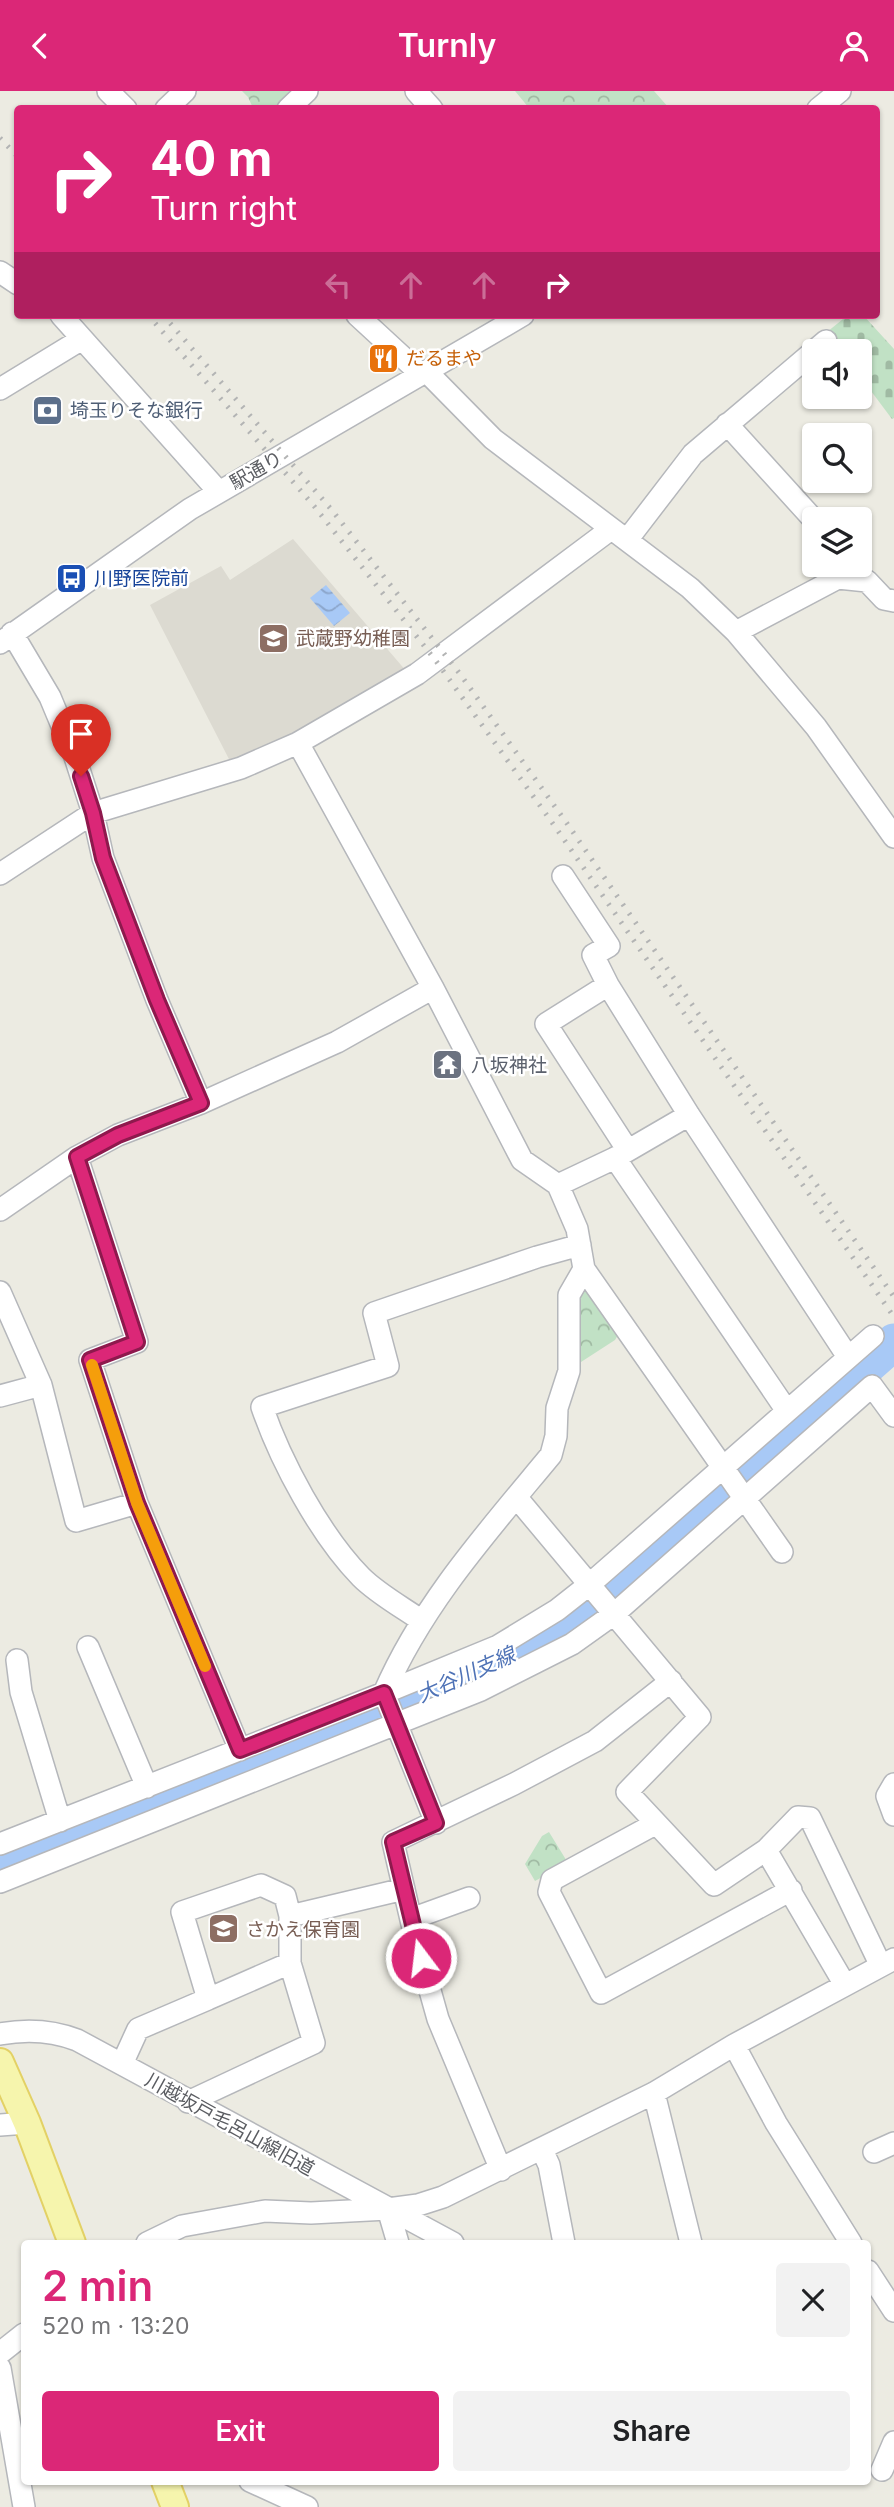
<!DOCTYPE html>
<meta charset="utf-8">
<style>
:root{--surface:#fff;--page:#f2f2f2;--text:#202124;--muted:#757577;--accent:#db2777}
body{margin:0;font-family:Inter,"Noto Sans JP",sans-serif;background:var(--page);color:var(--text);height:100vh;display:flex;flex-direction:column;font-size:26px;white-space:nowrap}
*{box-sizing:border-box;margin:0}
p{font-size:23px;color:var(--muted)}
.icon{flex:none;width:38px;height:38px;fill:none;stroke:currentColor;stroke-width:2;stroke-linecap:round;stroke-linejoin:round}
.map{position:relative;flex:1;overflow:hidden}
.drawer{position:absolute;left:21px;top:2149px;width:850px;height:245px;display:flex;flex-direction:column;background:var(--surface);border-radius:7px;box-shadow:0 2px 5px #0004}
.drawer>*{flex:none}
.top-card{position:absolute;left:14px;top:14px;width:866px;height:214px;border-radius:7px;box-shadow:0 2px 5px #0004;background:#db2777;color:#fff;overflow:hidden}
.controls{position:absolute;left:802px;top:248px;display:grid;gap:14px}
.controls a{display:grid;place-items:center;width:70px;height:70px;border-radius:7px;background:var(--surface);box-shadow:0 2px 5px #0004;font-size:35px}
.pin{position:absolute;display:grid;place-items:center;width:60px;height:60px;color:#fff;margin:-72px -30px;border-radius:50% 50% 50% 0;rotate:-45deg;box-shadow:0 0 7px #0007}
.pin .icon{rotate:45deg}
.me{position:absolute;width:77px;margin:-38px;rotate:345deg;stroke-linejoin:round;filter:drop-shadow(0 0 5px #0008)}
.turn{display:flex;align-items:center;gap:24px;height:147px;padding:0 21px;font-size:32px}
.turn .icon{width:91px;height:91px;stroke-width:2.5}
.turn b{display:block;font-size:49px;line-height:60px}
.lanes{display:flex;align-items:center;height:66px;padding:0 21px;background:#0003;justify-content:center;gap:35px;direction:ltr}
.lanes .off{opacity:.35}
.round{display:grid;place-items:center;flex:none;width:74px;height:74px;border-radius:7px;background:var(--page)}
.head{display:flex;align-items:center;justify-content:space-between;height:119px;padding:0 21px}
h1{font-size:42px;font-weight:600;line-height:52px;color:var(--accent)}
.primary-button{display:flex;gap:14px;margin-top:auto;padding:14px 21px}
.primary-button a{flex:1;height:80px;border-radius:7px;background:var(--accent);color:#fff;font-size:28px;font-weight:600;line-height:80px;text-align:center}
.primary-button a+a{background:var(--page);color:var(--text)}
header{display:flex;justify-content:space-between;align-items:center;height:91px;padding:0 21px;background:var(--accent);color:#fff;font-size:32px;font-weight:600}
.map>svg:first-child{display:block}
.education{fill:#dcdad1}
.forest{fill:url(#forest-crowns)}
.cemetery{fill:url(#cemetery-stones)}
.water{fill:url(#water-waves)}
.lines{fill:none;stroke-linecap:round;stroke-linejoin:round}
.river{stroke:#a8c9f6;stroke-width:37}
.minor-casing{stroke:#b5b7bb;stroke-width:24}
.major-casing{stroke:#e3d165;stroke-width:30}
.minor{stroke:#fff;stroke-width:21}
.major{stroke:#f6f5ad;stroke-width:26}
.rail{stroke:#b3b4b4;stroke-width:5;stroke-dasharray:2 9;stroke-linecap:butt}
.route-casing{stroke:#8e194d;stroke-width:18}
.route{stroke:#db2777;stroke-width:12}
.slow{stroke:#f59e0b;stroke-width:12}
.labels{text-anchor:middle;stroke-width:5;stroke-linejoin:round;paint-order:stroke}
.food-label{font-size:19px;fill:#c56008;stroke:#fff;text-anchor:start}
.service-label{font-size:19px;fill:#4e5e75;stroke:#fff;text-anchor:start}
.street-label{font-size:19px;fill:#5b5d62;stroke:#fff}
.transit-label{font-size:19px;fill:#164399;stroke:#fff;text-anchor:start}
.education-label{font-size:19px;fill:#785e54;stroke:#fff;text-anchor:start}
.worship-label{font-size:19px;fill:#5b616d;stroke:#fff;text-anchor:start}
.water-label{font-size:21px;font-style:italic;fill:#4e72b6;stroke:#fff}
</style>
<header><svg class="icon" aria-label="back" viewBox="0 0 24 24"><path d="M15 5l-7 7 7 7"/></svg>Turnly<svg class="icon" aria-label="person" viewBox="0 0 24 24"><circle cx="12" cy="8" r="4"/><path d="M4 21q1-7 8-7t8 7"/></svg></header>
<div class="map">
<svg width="894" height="2416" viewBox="0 0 894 2416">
<defs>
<pattern id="forest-crowns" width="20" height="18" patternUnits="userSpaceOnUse" patternTransform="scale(1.75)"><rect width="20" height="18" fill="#c1e1c5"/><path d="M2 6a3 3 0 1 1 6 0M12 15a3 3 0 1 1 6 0" fill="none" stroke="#a0baa3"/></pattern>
<pattern id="cemetery-stones" width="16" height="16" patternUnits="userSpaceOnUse" patternTransform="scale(1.75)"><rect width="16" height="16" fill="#c1e1c5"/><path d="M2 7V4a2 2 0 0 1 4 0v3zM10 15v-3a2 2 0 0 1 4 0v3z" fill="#a0baa3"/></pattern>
<pattern id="water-waves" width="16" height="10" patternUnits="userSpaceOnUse" patternTransform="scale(1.75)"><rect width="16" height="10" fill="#a8c9f6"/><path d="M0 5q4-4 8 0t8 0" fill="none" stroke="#8ca6cb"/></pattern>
</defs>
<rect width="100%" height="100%" fill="#ecebe2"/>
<!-- education -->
<path class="education" d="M 293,448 L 407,581 L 291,645 L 232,674 L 150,514 L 221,475 L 230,489 Z"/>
<!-- forest -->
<path class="forest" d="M 242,0 L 292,0 L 273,18 L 253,17 L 248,6 Z
M 515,0 L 654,0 L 669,17 L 529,17 Z
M 581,1192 L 621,1239 L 615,1249 L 581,1271 L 574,1266 L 576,1199 Z
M 549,1741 L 568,1772 L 535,1790 L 525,1773 L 542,1745 Z"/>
<!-- cemetery -->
<path class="cemetery" d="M 848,224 L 863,224 L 894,258 L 894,327 L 892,328 L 859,284 L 859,261 L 842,261 L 827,241 Z"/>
<!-- water -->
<path class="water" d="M 326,494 L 350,522 L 334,535 L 310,507 Z"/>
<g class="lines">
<!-- river -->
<path class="river" d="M 0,1773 L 491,1577 L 593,1517 L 894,1251"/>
<defs>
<path id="minor" d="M 108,0 L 126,18
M 416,0 L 432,18
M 166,18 L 185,0
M 288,18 L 307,0
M 818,18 L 840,0
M 0,181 L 18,193
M 61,224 L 219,401
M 357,224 L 421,283
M 426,280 L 493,348 L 690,497 L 736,541 L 816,636 L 894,746
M 0,298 L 82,248
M 727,333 L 814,429
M 627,449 L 693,363 L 826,250
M 736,541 L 838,487 L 867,490 L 884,508 L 894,510
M 12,542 L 50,606 L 75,666 L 93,722 L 103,767 L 157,909 L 201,1012
M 0,552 L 190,418 L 523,224
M 298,652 L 433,897 L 522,1069 L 558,1094 L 577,1138 L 584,1178 L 569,1204 L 569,1280 L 557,1317 L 556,1345 L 551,1364 C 489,1439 423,1512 384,1602 L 436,1732
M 0,783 L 93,722 L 241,677 L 298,652 L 417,583 L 611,438
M 563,785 L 609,855 L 593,864 L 608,894
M 627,1058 L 546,933 L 608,894 L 689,1024 L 848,1266
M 77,1066 L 137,1251 L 90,1269 L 137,1412 L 240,1659
M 615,1067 L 787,1320
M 558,1094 L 615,1067 L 689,1024
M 0,1119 L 77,1066 L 118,1044 L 201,1012 L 337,951 L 433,897
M 584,1178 L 782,1461
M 0,1201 L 41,1294 L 76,1430 L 137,1412
M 0,1305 L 41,1294
M 517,1407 L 700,1626 L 627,1701 L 714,1794 L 766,1759 L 798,1726 L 810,1727 L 881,1875
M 422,1530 C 402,1516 378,1503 361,1486 C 320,1444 281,1371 262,1316 L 388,1275 L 374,1222 L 537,1166 L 580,1154
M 88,1556 L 147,1696
M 17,1569 L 21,1601 L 60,1730
M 894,1693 L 887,1705 L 894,1724
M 655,1733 L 552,1789 L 549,1801 L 601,1902 L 791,1799
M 0,1753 L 384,1602 L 498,1555 L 557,1519 L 590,1493 L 873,1245
M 766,1759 L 845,1894
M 0,1791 L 481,1599 L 572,1553 L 614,1523 L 872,1295 L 894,1325
M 290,1825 L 404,1798
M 411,1828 L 469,1807
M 0,1943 C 27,1938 51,1939 77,1949 L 453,2152
M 734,1954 L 776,2032 L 851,2152
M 122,1973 L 138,1938 L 208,1908
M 654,2002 L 691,2152
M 188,2011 L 314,1952 L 290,1872 L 290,1825 L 285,1805 L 261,1794 L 182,1821 L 208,1908 L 290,1872
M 0,2034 L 27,2032
M 542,2059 L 549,2074 L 564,2152
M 874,2061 L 894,2052
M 501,2079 L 438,1928 L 415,1846 L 393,1751 L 514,1693 L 595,1650 L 671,1590
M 388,2118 L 398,2152
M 147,2152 L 182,2135 L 265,2120 L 311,2122 L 388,2118 L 418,2114 L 443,2106 L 654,2002 L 734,1954 L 894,1868
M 868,2180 L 894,2220
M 0,2262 L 24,2243
M 0,2277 L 24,2416
M 882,2379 L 894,2351
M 250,2390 L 307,2416"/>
<path id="major" d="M 0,1971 L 27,2032 L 72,2152
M 165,2390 L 175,2416"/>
</defs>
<!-- minor casing -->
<use href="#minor" class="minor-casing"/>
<!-- major casing -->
<use href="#major" class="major-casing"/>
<!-- minor -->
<use href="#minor" class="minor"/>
<!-- major -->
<use href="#major" class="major"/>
<!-- rail -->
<path class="rail" d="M 0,47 L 18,66
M 148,224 L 314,415 L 436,570 L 556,737 L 894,1226
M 163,224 L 331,418 L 460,583 L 566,731 L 894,1206"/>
</g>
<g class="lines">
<defs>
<path id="route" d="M 81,685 L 93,722 L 103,767 L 157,909 L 201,1012 L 118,1044 L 77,1066 L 137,1251 L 90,1269 L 137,1412 L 240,1659 L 384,1602 L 436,1732 L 393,1751 L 421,1867"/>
</defs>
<!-- route casing -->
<use href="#route" class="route-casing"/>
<!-- route -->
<use href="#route" class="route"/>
<!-- slow -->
<path class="slow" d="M 92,1274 L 137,1412 L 205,1575"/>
</g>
<!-- icons -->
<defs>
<symbol id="restaurant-square" viewBox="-11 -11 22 22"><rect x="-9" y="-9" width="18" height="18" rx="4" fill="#e8710a" stroke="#fff"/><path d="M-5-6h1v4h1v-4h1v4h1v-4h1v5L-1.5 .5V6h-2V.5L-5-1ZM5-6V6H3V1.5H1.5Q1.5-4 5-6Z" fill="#fff"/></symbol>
<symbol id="bank-square" viewBox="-11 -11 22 22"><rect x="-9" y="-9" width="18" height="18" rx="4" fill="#5c6f8a" stroke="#fff"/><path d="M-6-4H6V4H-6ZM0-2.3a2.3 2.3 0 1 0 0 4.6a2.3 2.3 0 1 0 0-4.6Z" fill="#fff"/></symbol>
<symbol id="bus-square" viewBox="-11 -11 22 22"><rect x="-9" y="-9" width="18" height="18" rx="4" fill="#1a4fb4" stroke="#fff"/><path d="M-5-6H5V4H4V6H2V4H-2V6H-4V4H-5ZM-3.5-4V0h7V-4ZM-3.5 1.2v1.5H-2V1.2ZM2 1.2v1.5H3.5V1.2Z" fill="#fff"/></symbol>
<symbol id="school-square" viewBox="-11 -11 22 22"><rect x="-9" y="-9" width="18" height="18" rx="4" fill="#8d6e63" stroke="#fff"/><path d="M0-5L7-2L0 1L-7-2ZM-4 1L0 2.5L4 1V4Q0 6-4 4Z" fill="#fff"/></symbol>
<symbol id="temple-square" viewBox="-11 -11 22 22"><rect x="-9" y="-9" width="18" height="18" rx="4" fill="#6b7280" stroke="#fff"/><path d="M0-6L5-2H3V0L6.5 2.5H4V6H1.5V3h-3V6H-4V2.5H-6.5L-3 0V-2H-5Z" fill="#fff"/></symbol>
</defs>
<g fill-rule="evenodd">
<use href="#restaurant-square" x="366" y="250" width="35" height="35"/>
<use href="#bank-square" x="30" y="302" width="35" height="35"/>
<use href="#bus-square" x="54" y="470" width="35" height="35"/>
<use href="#school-square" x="256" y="530" width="35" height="35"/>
<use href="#temple-square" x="430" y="956" width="35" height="35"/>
<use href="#school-square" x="206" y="1820" width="35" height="35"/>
</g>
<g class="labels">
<!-- food labels -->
<g class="food-label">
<text x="406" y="274">だるまや</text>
</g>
<!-- service labels -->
<g class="service-label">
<text x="70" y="326">埼玉りそな銀行</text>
</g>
<!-- street labels -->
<g class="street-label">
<text transform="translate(256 379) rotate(-30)" y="7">駅通り</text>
<text transform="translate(230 2033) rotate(29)" y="7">川越坂戸毛呂山線旧道</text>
</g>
<!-- transit labels -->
<g class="transit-label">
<text x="94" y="494">川野医院前</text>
</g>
<!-- education labels -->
<g class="education-label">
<text x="296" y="554">武蔵野幼稚園</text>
<text x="246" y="1845">さかえ保育園</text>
</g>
<!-- worship labels -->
<g class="worship-label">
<text x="471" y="981">八坂神社</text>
</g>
<!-- water labels -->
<g class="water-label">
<text transform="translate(466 1584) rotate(-24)" y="7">大谷川支線</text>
</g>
</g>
</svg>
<div class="controls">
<a><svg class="icon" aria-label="sound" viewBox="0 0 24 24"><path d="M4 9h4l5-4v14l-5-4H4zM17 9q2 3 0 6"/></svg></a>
<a><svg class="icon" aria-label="search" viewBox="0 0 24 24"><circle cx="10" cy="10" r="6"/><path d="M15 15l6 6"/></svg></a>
<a><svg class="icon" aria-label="layers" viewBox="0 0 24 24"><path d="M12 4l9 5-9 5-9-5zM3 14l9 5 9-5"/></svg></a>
</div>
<div class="pin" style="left:81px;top:685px;background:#d93025"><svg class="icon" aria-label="arrive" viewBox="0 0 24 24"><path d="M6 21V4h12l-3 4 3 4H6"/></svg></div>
<svg class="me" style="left:421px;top:1867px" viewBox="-20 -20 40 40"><circle r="17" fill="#db2777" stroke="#fff" stroke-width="3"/><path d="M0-11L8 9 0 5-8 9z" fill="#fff"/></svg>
<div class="top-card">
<div class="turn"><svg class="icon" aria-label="right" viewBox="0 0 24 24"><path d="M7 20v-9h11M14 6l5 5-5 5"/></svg><div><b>40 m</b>Turn right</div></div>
<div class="lanes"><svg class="icon off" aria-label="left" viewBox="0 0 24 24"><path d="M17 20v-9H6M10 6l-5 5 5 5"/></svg><svg class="icon off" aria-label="ahead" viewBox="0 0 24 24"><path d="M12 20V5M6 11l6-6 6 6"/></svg><svg class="icon off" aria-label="ahead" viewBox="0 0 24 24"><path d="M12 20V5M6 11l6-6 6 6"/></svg><svg class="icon" aria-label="right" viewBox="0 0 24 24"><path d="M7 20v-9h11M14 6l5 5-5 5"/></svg></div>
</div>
<section class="drawer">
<div class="head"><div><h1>2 min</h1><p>520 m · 13:20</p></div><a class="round"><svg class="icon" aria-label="close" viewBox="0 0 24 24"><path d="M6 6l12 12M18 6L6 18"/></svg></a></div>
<div class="primary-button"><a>Exit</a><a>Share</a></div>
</section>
</div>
